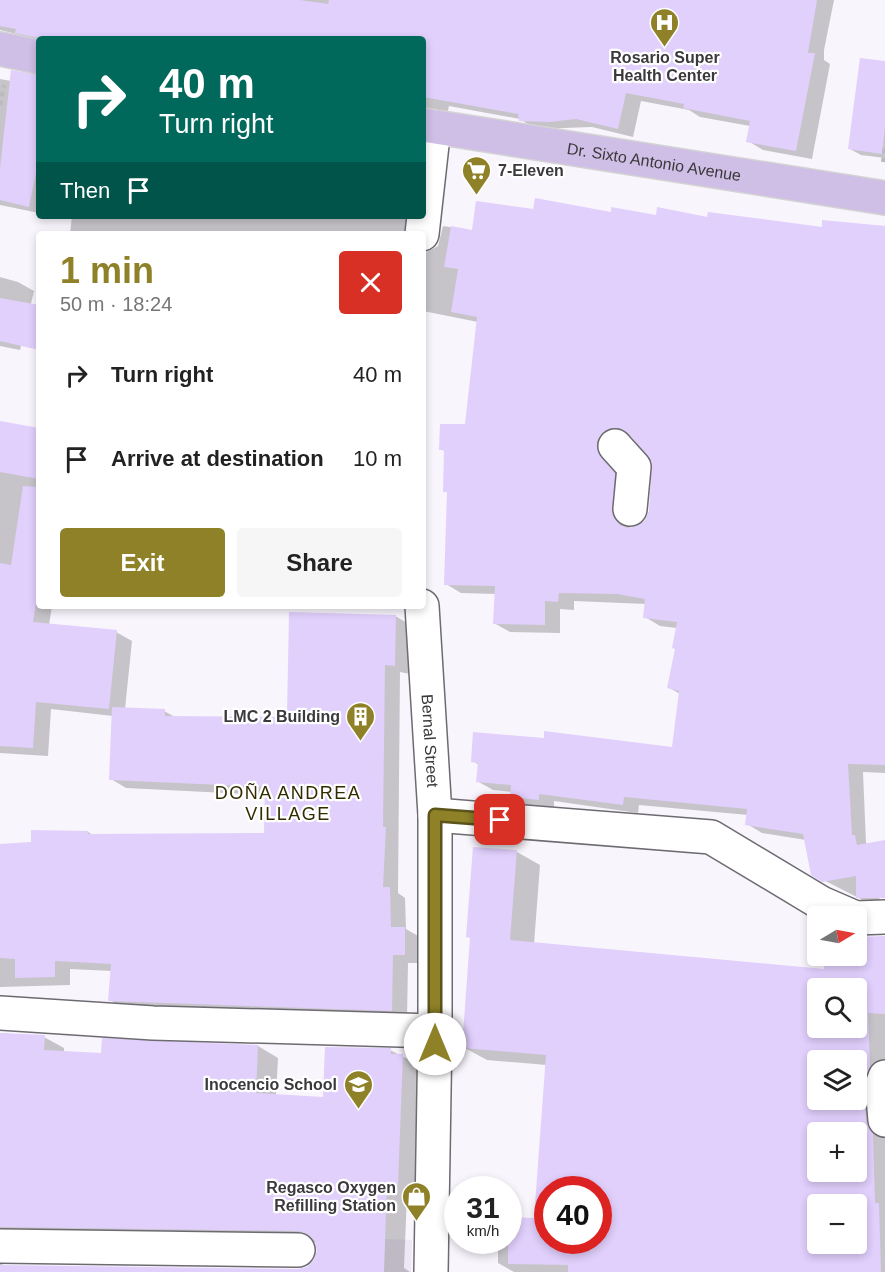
<!DOCTYPE html>
<meta charset="utf-8">
<style>
:root{--surface:#fff;--page:#f6f6f6;--text:#222;--muted:#767676;--accent:#8f8128}
body{margin:0;font-family:Arial,sans-serif;background:var(--page);color:var(--text);height:100vh;display:flex;flex-direction:column;font-size:22px;white-space:nowrap}
*{box-sizing:border-box;margin:0}
p{font-size:20px;color:var(--muted)}
.icon{flex:none;width:33px;height:33px;fill:none;stroke:currentColor;stroke-width:2;stroke-linecap:round;stroke-linejoin:round}
.map{position:relative;flex:1;overflow:hidden}
.panel{position:absolute;left:36px;top:231px;width:390px;height:378px;display:flex;flex-direction:column;background:var(--surface);border-radius:6px;box-shadow:0 3px 9px #0003}
.panel>*{flex:none}
.hud{position:absolute;left:36px;top:36px;width:390px;height:183px;border-radius:6px;box-shadow:0 3px 9px #0003;background:#00695c;color:#fff;overflow:hidden}
.needle{width:39px;rotate:80deg}
.controls{position:absolute;left:807px;top:906px;display:grid;gap:12px}
.controls a{display:grid;place-items:center;width:60px;height:60px;border-radius:6px;background:var(--surface);box-shadow:0 3px 9px #0003;font-size:30px}
.speed{position:absolute;left:444px;top:1176px;display:flex;gap:12px;font-size:30px;font-weight:700;text-align:center}
.speed>*{display:grid;place-content:center;width:78px;height:78px;border-radius:50%;background:var(--surface);box-shadow:0 3px 9px #0003;line-height:1}
.speed small{font-size:15px;font-weight:400}
.speed .limit{border:9px solid #d22;background:#fff;color:#111}
.pin{position:absolute;display:grid;place-items:center;width:51px;height:51px;color:#fff;margin:-26px;border-radius:12px;box-shadow:0 3px 9px #0006}
.me{position:absolute;width:66px;margin:-33px;rotate:0deg;stroke-linejoin:round;filter:drop-shadow(0 0 4px #0008)}
.turn{display:flex;align-items:center;gap:21px;height:126px;padding:0 24px;font-size:27px}
.turn .icon{width:78px;height:78px;stroke-width:2.5}
.turn b{display:block;font-size:42px;line-height:51px}
.then{display:flex;align-items:center;height:57px;padding:0 24px;background:#0003;gap:12px;font-size:22px}
.round{display:grid;place-items:center;flex:none;width:63px;height:63px;border-radius:6px;background:var(--page)}
.head{display:flex;align-items:center;justify-content:space-between;height:102px;padding:0 24px}
h1{font-size:36px;font-weight:700;line-height:45px;color:var(--accent)}
.cta{display:flex;gap:12px;margin-top:auto;padding:12px 24px}
.cta a{flex:1;height:69px;border-radius:6px;background:var(--accent);color:#fff;font-size:24px;font-weight:700;line-height:69px;text-align:center}
.cta a+a{background:var(--page);color:var(--text)}
ul{padding:0;list-style:none}
li{display:flex;align-items:center;gap:18px;height:84px;padding:0 24px}
li div{flex:1}
li b{display:block;font-size:22px}
li em{font-style:normal}
.map>svg:first-child{display:block}
.built{fill:#eee8f6}
.shadow{fill:#0003;fill-rule:evenodd}
.building{fill:#e1cffc;fill-rule:evenodd}
.lines{fill:none;stroke-linecap:round;stroke-linejoin:round}
.minor-casing{stroke:#6d6b71;stroke-width:36}
.major-casing{stroke:#d4d3d4;stroke-width:36}
.path{stroke:#bcb9bf;stroke-width:4;stroke-dasharray:4.5 4.5;stroke-linecap:butt}
.minor{stroke:#fff;stroke-width:33}
.major{stroke:#cfbee5;stroke-width:33}
.route-casing{stroke:#5d541a;stroke-width:15}
.route{stroke:#8f8128;stroke-width:10}
.labels{text-anchor:middle;stroke-width:4.5;stroke-linejoin:round;paint-order:stroke}
.poi-label{font-size:16px;font-weight:bold;fill:#3b393c;stroke:#fff;text-anchor:end}
.street-label{font-size:16px;fill:#3b393c;stroke:#fff}
.neighbourhood-label{font-size:18px;letter-spacing:1.5px;fill:#322b00;stroke:#fff}
</style>
<div class="map">
<svg width="885" height="1272" viewBox="0 0 885 1272">
<rect width="100%" height="100%" fill="#f8f5fc"/>
<!-- built -->
<path class="built" d="M 308,1236 L 412,1240 L 411,1272 L 307,1272 Z"/>
<!-- shadow -->
<path class="shadow" d="M 0,0 L 834,0 L 824,50 L 824,60 L 830,64 L 812,159 L 763,150 L 748,141 L 750,126 L 700,117 L 689,110 L 641,101 L 633,137 L 592,127 L 536,129 L 520,119 L 449,106 L 447,115 L 423,112 L 423,39 L 39,39 L 39,43 L 21,35 L 0,30 Z
M 885,62 L 885,158 L 861,155 L 850,149 Z
M 39,76 L 39,213 L 0,205 L 0,79 L 11,81 Z
M 535,211 L 708,219 L 885,234 L 885,773 L 863,772 L 866,843 L 870,845 L 881,907 L 876,907 L 812,874 L 806,840 L 762,833 L 747,824 L 748,815 L 639,805 L 638,813 L 554,801 L 554,808 L 527,805 L 511,796 L 512,792 L 493,790 L 477,781 L 479,765 L 473,761 L 674,749 L 680,694 L 668,687 L 677,649 L 677,628 L 660,626 L 645,617 L 646,604 L 574,601 L 574,610 L 560,609 L 560,633 L 510,632 L 494,623 L 496,594 L 461,593 L 446,584 L 448,493 L 445,491 L 446,452 L 441,449 L 466,426 L 478,322 L 423,311 L 423,254 L 438,246 L 443,226 L 473,231 ZM 627,436 L 633,436 L 653,460 L 650,511 L 646,521 L 638,528 L 630,529 Z
M 72,216 L 422,216 L 421,234 L 70,234 Z
M 0,277 L 18,282 L 34,291 L 20,350 L 0,346 Z
M 0,422 L 39,429 L 39,606 L 52,606 L 49,625 L 116,632 L 132,641 L 125,709 L 164,711 L 177,718 L 288,719 L 395,616 L 411,625 L 410,674 L 400,672 L 398,893 L 405,898 L 406,929 L 420,937 L 420,963 L 408,963 L 407,1019 L 125,1009 L 110,1000 L 112,971 L 70,969 L 70,985 L 0,987 L 0,846 L 32,844 L 88,832 L 93,835 L 265,834 L 266,795 L 126,788 L 111,779 L 113,716 L 51,709 L 48,756 L 0,753 Z
M 475,848 L 517,852 L 540,865 L 534,944 L 826,971 L 825,956 L 856,956 L 856,937 L 873,938 L 885,945 L 885,1272 L 514,1272 L 498,1263 L 498,1240 L 508,1240 L 535,1219 L 547,1065 L 487,1060 L 463,1047 L 472,939 ZM 818,988 L 856,988 L 856,1028 L 818,1028 ZM 818,1060 L 856,1060 L 856,1100 L 818,1100 ZM 818,1132 L 856,1132 L 856,1172 L 818,1172 ZM 548,1190 L 598,1190 L 598,1240 L 548,1240 ZM 818,1204 L 856,1204 L 856,1244 L 818,1244 Z
M 0,1033 L 44,1037 L 64,1048 L 64,1053 L 102,1055 L 258,1046 L 278,1058 L 276,1096 L 324,1099 L 390,1050 L 423,1067 L 418,1195 L 407,1195 L 404,1268 L 410,1272 L 0,1272 ZM 21,1238 L 316,1242 L 318,1251 L 316,1260 L 308,1267 L 298,1270 L 3,1266 L 1,1259 Z"/>
<!-- building -->
<path class="building" d="M 0,0 L 300,0 L 328,4 L 329,0 L 817,0 L 808,53 L 815,53 L 796,151 L 746,142 L 750,121 L 683,108 L 684,104 L 626,93 L 618,129 L 576,119 L 550,122 L 519,121 L 518,114 L 423,97 L 423,39 L 44,39 L 15,33 L 16,29 L 0,26 Z
M 860,58 L 885,61 L 885,127 L 882,154 L 848,149 Z
M 11,70 L 39,75 L 39,158 L 29,207 L 0,200 L 0,168 Z
M 535,198 L 611,212 L 611,207 L 656,215 L 657,207 L 707,217 L 708,212 L 822,227 L 822,220 L 885,226 L 885,765 L 848,764 L 852,835 L 855,835 L 857,845 L 885,840 L 885,898 L 856,898 L 856,876 L 822,882 L 811,875 L 803,834 L 745,825 L 747,809 L 624,797 L 623,805 L 539,794 L 539,800 L 510,797 L 511,785 L 476,782 L 478,763 L 471,762 L 473,732 L 544,738 L 544,731 L 672,747 L 679,691 L 667,688 L 675,649 L 672,648 L 677,622 L 643,618 L 645,599 L 617,594 L 559,593 L 558,602 L 545,601 L 545,625 L 493,624 L 495,586 L 444,585 L 447,492 L 443,492 L 444,450 L 439,450 L 440,424 L 465,424 L 477,317 L 451,312 L 458,269 L 444,267 L 451,226 L 472,230 L 476,201 L 533,209 ZM 610,428 L 620,428 L 628,433 L 652,462 L 649,511 L 645,520 L 637,526 L 628,528 L 620,525 L 613,516 L 615,473 L 597,449 L 597,441 L 602,433 Z
M 0,298 L 39,305 L 39,350 L 0,341 Z
M 0,421 L 39,428 L 39,479 L 0,472 Z
M 23,486 L 39,487 L 39,582 L 33,622 L 117,630 L 109,709 L 36,702 L 33,748 L 0,746 L 0,563 L 11,565 Z
M 289,612 L 396,615 L 395,666 L 385,665 L 383,827 L 386,827 L 383,887 L 390,887 L 391,927 L 405,927 L 405,955 L 393,955 L 392,1011 L 108,1001 L 111,964 L 55,961 L 55,977 L 15,978 L 15,959 L 0,958 L 0,844 L 31,842 L 31,830 L 88,831 L 88,834 L 264,833 L 265,787 L 109,780 L 112,707 L 165,709 L 165,716 L 287,717 Z
M 473,847 L 517,850 L 510,940 L 824,969 L 824,956 L 856,956 L 856,937 L 885,936 L 885,1014 L 868,1013 L 870,1066 L 863,1086 L 866,1122 L 873,1133 L 875,1203 L 879,1203 L 881,1272 L 568,1272 L 568,1265 L 508,1264 L 508,1217 L 534,1218 L 546,1055 L 462,1048 L 470,938 L 466,937 ZM 818,988 L 856,988 L 856,1028 L 818,1028 ZM 818,1060 L 856,1060 L 856,1100 L 818,1100 ZM 818,1132 L 856,1132 L 856,1172 L 818,1172 ZM 548,1190 L 598,1190 L 598,1240 L 548,1240 ZM 818,1204 L 856,1204 L 856,1244 L 818,1244 Z
M 0,1033 L 45,1035 L 44,1050 L 101,1053 L 102,1038 L 258,1045 L 256,1093 L 323,1097 L 325,1047 L 391,1048 L 391,1054 L 403,1054 L 398,1185 L 387,1184 L 384,1272 L 0,1272 L 0,1265 L 298,1269 L 307,1267 L 314,1260 L 317,1250 L 315,1241 L 308,1234 L 298,1231 L 0,1227 Z"/>
<g class="lines">
<defs>
<g id="minor">
<path d="M 422,234 L 434,127"/>
<path d="M 615,446 L 634,467 L 630,509"/>
<path id="s1" d="M 422,606 L 435,815 L 435,1031 L 431,1272"/>
<path d="M 435,815 L 711,837 L 821,903 L 851,916"/>
<path d="M 856,918 L 885,917"/>
<path d="M 0,1013 L 153,1023 L 435,1031"/>
<path d="M 885,1077 L 882,1085 L 885,1120"/>
<path d="M 0,1246 L 298,1250"/>
</g>
<g id="major">
<path d="M 0,49 L 39,57"/>
<path id="s2" d="M 423,125 L 885,198"/>
</g>
</defs>
<!-- minor casing -->
<use href="#minor" class="minor-casing"/>
<!-- major casing -->
<use href="#major" class="major-casing"/>
<!-- path -->
<path class="path" d="M 0,105 L 4,85
M 883,162 L 885,145"/>
<!-- minor -->
<use href="#minor" class="minor"/>
<!-- major -->
<use href="#major" class="major"/>
</g>
<g class="lines">
<defs>
<path id="route" d="M 435,1044 L 435,815 L 500,820"/>
</defs>
<!-- route casing -->
<use href="#route" class="route-casing"/>
<!-- route -->
<use href="#route" class="route"/>
</g>
<!-- icons -->
<defs>
<symbol id="hospital-pin" viewBox="-11 -11 22 30"><path d="M0 17L-7.5 6A9.5 9.5 0 1 1 7.5 6Z" fill="#8f8128" stroke="#fff"/><path d="M-5-5h3v3.5h4V-5h3V5h-3V1.5h-4V5h-3Z" fill="#fff"/></symbol>
<symbol id="supermarket-pin" viewBox="-11 -11 22 30"><path d="M0 17L-7.5 6A9.5 9.5 0 1 1 7.5 6Z" fill="#8f8128" stroke="#fff"/><path d="M-6-5.5h2.5l.6 2H6L4.5 2H-2.5L-4.4-4H-6ZM-1.5 3.2a1.3 1.3 0 1 0 .1 0ZM3 3.2a1.3 1.3 0 1 0 .1 0Z" fill="#fff"/></symbol>
<symbol id="building-pin" viewBox="-11 -11 22 30"><path d="M0 17L-7.5 6A9.5 9.5 0 1 1 7.5 6Z" fill="#8f8128" stroke="#fff"/><path d="M-4-6H4V6H1V3H-1V6H-4ZM-2.5-4.3h1.7v1.8h-1.7ZM.8-4.3h1.7v1.8H.8ZM-2.5-1h1.7V.8h-1.7ZM.8-1h1.7V.8H.8Z" fill="#fff"/></symbol>
<symbol id="school-pin" viewBox="-11 -11 22 30"><path d="M0 17L-7.5 6A9.5 9.5 0 1 1 7.5 6Z" fill="#8f8128" stroke="#fff"/><path d="M0-5L7-2L0 1L-7-2ZM-4 1L0 2.5L4 1V4Q0 6-4 4Z" fill="#fff"/></symbol>
<symbol id="shop-pin" viewBox="-11 -11 22 30"><path d="M0 17L-7.5 6A9.5 9.5 0 1 1 7.5 6Z" fill="#8f8128" stroke="#fff"/><path d="M-5-2.5h2.3a2.7 3.5 0 0 1 5.4 0H5L5.5 6h-11ZM-1.5-2.5h3a1.5 2.3 0 0 0-3 0Z" fill="#fff"/></symbol>
</defs>
<g fill-rule="evenodd">
<use href="#hospital-pin" x="648" y="6" width="33" height="45"/>
<use href="#supermarket-pin" x="460" y="154" width="33" height="45"/>
<use href="#building-pin" x="344" y="700" width="33" height="45"/>
<use href="#school-pin" x="342" y="1068" width="33" height="45"/>
<use href="#shop-pin" x="400" y="1180" width="33" height="45"/>
</g>
<g class="labels">
<!-- poi labels -->
<g class="poi-label">
<text x="665" y="63" text-anchor="middle">Rosario Super<tspan x="665" dy="18">Health Center</tspan></text>
<text x="498" y="176" text-anchor="start">7-Eleven</text>
<text x="340" y="722">LMC 2 Building</text>
<text x="337" y="1090">Inocencio School</text>
<text x="396" y="1193">Regasco Oxygen<tspan x="396" dy="18">Refilling Station</tspan></text>
</g>
<!-- street labels -->
<g class="street-label">
<text dy="6" stroke="none"><textPath href="#s2" startOffset="234">Dr. Sixto Antonio Avenue</textPath></text>
<text dy="6" stroke="none"><textPath href="#s1" startOffset="135">Bernal Street</textPath></text>
</g>
<!-- neighbourhood labels -->
<g class="neighbourhood-label">
<text x="288" y="799">DOÑA ANDREA<tspan x="288" dy="21">VILLAGE</tspan></text>
</g>
</g>
</svg>
<div class="controls">
<a><svg class="needle" viewBox="-14 -14 28 28"><path d="M0-13l5 13h-10z" fill="#e53935"/><path d="M0 13l5-13h-10z" fill="#767676"/></svg></a>
<a><svg class="icon" aria-label="search" viewBox="0 0 24 24"><circle cx="10" cy="10" r="6"/><path d="M15 15l6 6"/></svg></a>
<a><svg class="icon" aria-label="layers" viewBox="0 0 24 24"><path d="M12 4l9 5-9 5-9-5zM3 14l9 5 9-5"/></svg></a>
<a>+</a>
<a>−</a>
</div>
<div class="speed"><div>31<small>km/h</small></div><div class="limit">40</div></div>
<div class="pin" style="left:500px;top:820px;background:#d93025"><svg class="icon" aria-label="arrive" viewBox="0 0 24 24"><path d="M6 21V4h12l-3 4 3 4H6"/></svg></div>
<svg class="me" style="left:435px;top:1044px" viewBox="-20 -20 40 40"><circle r="19" fill="#fff"/><path d="M0-13L10 11 0 6-10 11z" fill="#8f8128"/></svg>
<div class="hud">
<div class="turn"><svg class="icon" aria-label="right" viewBox="0 0 24 24"><path d="M7 20v-9h11M14 6l5 5-5 5"/></svg><div><b>40 m</b>Turn right</div></div>
<div class="then">Then<svg class="icon" aria-label="arrive" viewBox="0 0 24 24"><path d="M6 21V4h12l-3 4 3 4H6"/></svg></div>
</div>
<section class="panel">
<div class="head"><div><h1>1 min</h1><p>50 m · 18:24</p></div><a class="round" style="background:#d93025;color:#fff"><svg class="icon" aria-label="close" viewBox="0 0 24 24"><path d="M6 6l12 12M18 6L6 18"/></svg></a></div>
<ul>
<li><svg class="icon" aria-label="right" viewBox="0 0 24 24"><path d="M7 20v-9h11M14 6l5 5-5 5"/></svg><div><b>Turn right</b></div><em>40 m</em></li>
<li><svg class="icon" aria-label="arrive" viewBox="0 0 24 24"><path d="M6 21V4h12l-3 4 3 4H6"/></svg><div><b>Arrive at destination</b></div><em>10 m</em></li>
</ul>
<div class="cta"><a>Exit</a><a>Share</a></div>
</section>
</div>
